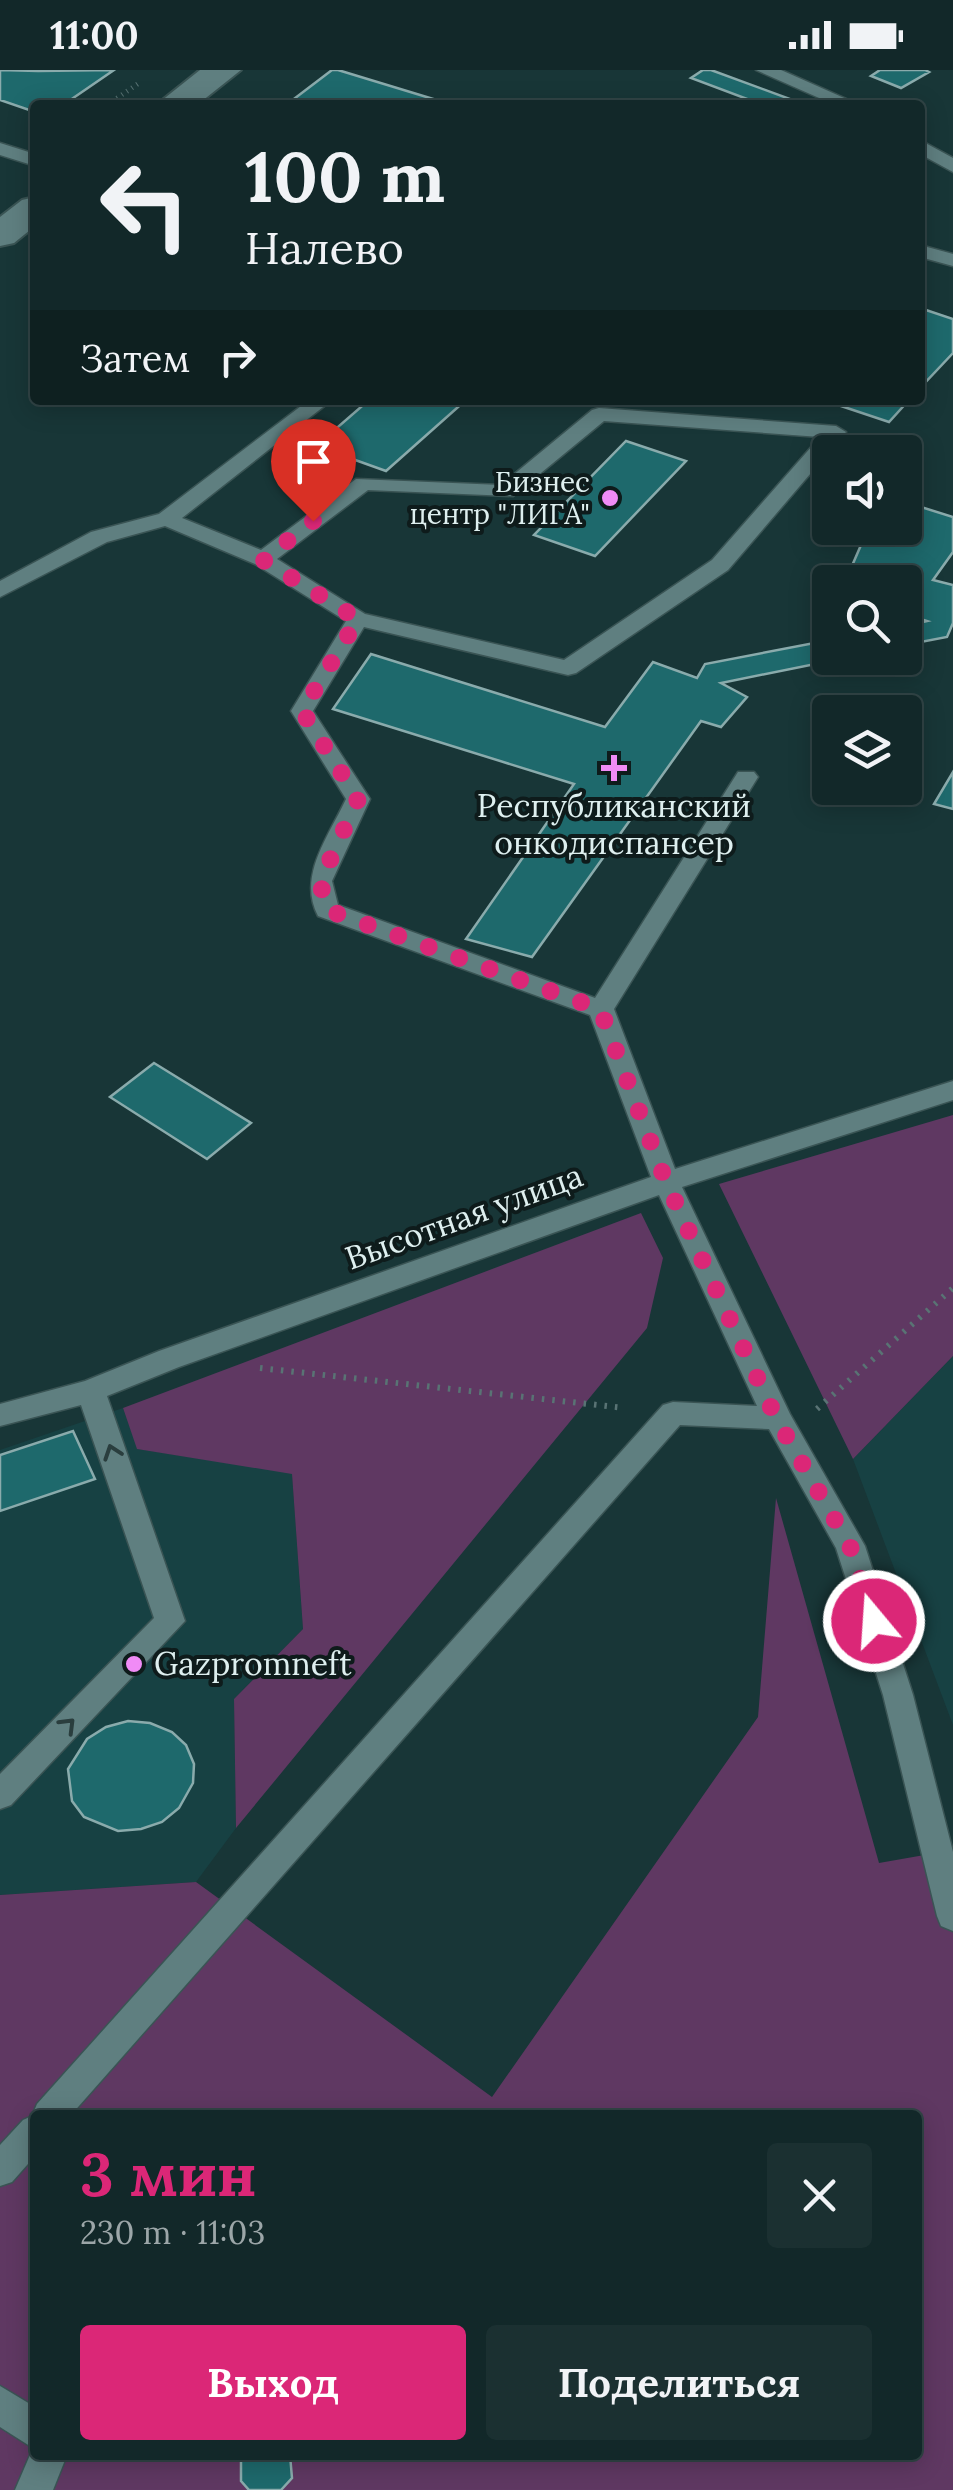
<!DOCTYPE html>
<html lang="ru">
<meta charset="utf-8">
<style>
:root{--surface:#122829;--page:#1b3031;--text:#f1f3f6;--muted:#9ca6a8;--line:#314446;--accent:#db2777}
body{margin:0;font-family:Lora,serif;background:var(--page);color:var(--text);height:100vh;display:flex;flex-direction:column;font-size:38px;white-space:nowrap}
*{box-sizing:border-box;margin:0}
p{font-size:32px;color:var(--muted)}
.icon{flex:none;width:55px;height:55px;fill:none;stroke:currentColor;stroke-width:2;stroke-linecap:round;stroke-linejoin:round}
.map{position:relative;flex:1;overflow:hidden}
.details{position:absolute;left:30px;top:2040px;width:892px;height:350px;display:flex;flex-direction:column;background:var(--surface);border-radius:10px;box-shadow:0 5px 25px #0003,0 0 0 2px var(--line)}
.details>*{flex:none}
.hud{position:absolute;left:30px;top:30px;width:895px;height:305px;border-radius:10px;box-shadow:0 5px 25px #0003,0 0 0 2px var(--line);background:#122829;color:var(--text);overflow:hidden}
.fabs{position:absolute;left:812px;top:365px;display:grid;gap:20px}
.fabs a{display:grid;place-items:center;width:110px;height:110px;border-radius:10px;background:var(--surface);box-shadow:0 5px 25px #0003,0 0 0 2px var(--line);font-size:50px}
.pin{position:absolute;display:grid;place-items:center;width:85px;height:85px;color:#fff;margin:-102px -42px;border-radius:50% 50% 50% 0;rotate:-45deg;box-shadow:0 0 10px #0007}
.pin .icon{rotate:45deg}
.me{position:absolute;width:110px;margin:-55px;rotate:342deg;stroke-linejoin:round;filter:drop-shadow(0 0 8px #0008)}
.turn{display:flex;align-items:center;gap:35px;height:210px;padding:0 50px;font-size:45px}
.turn .icon{width:130px;height:130px;stroke-width:2.5}
.turn b{display:block;font-size:70px;line-height:85px}
.then{display:flex;align-items:center;height:95px;padding:0 50px;background:#0003;gap:20px;font-size:38px}
.round{display:grid;place-items:center;flex:none;width:105px;height:105px;border-radius:10px;background:var(--page)}
.summary{display:flex;align-items:center;justify-content:space-between;height:170px;padding:0 50px}
h1{font-size:60px;font-weight:700;line-height:75px;color:var(--accent)}
.action{display:flex;gap:20px;margin-top:auto;padding:20px 50px}
.action a{flex:1;height:115px;border-radius:10px;background:var(--accent);color:#fff;font-size:40px;font-weight:700;line-height:115px;text-align:center}
.action a+a{background:var(--page);color:var(--text)}
.status{display:flex;justify-content:space-between;align-items:center;height:70px;padding:0 50px;background:var(--surface);direction:ltr}
.status svg{height:28px;fill:currentColor}
.map>svg:first-child{display:block}
.built{fill:#174143}
.green{fill:#5f3862;fill-rule:evenodd}
.building{fill:#1e696c;stroke:#8aabac;stroke-width:2.5}
.lines{fill:none;stroke-linecap:round;stroke-linejoin:round}
.lane-casing{stroke:#3a5454;stroke-width:3}
.secondary-casing{stroke:#3a5454;stroke-width:4}
.path-far1{stroke:#597374;stroke-width:5;stroke-dasharray:1 5;stroke-linecap:butt}
.path{stroke:#597374;stroke-width:6;stroke-dasharray:2.5 8;stroke-linecap:butt}
.lane{fill:#5f7f80;fill-rule:evenodd}
.secondary{fill:#5f7f80;fill-rule:evenodd}
.oneway{stroke:#2a3e3e}
.route{stroke:#db2777;stroke-width:18;stroke-dasharray:0 32.4}
.poi-dot{fill:#f08bf6;stroke:#0e1b1b;stroke-width:4}
.labels{text-anchor:middle;stroke-width:8;stroke-linejoin:round;paint-order:stroke}
.far-poi-label{font-size:28px;fill:#deefef;stroke:#0e1b1b;text-anchor:end}
.poi-label{font-size:32px;fill:#deefef;stroke:#0e1b1b}
.street-label{font-size:32px;fill:#deefef;stroke:#0e1b1b}
</style>
<div class="status"><b>11:00</b><svg viewBox="0 0 49 12"><path d="M0 12V9h3v3zM5 12V6h3v6zM10 12V3h3v9zM15 12V0h3v12zM26 1h20v11H26zM47 4h2v5h-2z"/></svg></div>
<div class="map">
<svg width="953" height="2420" viewBox="0 0 953 2420">
<rect width="100%" height="100%" fill="#183637"/>
<!-- built -->
<path class="built" d="M 953,1286 L 953,1655 L 853,1389 Z
M 123,1338 L 138,1379 L 292,1403 L 303,1559 L 234,1629 L 236,1758 L 196,1812 L 0,1825 L 0,1380 Z"/>
<!-- green -->
<path class="green" d="M 953,1045 L 953,1286 L 853,1389 L 719,1114 Z
M 641,1143 L 663,1188 L 647,1258 L 236,1758 L 234,1629 L 303,1559 L 292,1404 L 137,1379 L 123,1338 Z
M 776,1428 L 879,1793 L 953,1780 L 953,2420 L 0,2420 L 0,1825 L 196,1812 L 492,2027 L 758,1647 ZM 35,2045 L 918,2045 L 918,2385 L 35,2385 Z"/>
<!-- building -->
<path class="building" d="M 0,0 L 38,1 L 114,0 L 63,35 L 35,35 L 35,42 L 0,30 Z
M 332,0 L 338,0 L 453,35 L 286,35 Z
M 703,0 L 711,0 L 806,35 L 763,35 L 691,8 Z
M 880,0 L 925,0 L 929,2 L 901,18 L 871,6 Z
M 920,238 L 953,249 L 953,283 L 920,318 Z
M 369,330 L 466,330 L 386,401 L 316,376 Z
M 823,330 L 909,330 L 889,352 Z
M 626,371 L 686,391 L 595,486 L 534,465 Z
M 905,432 L 953,447 L 953,482 L 933,510 L 953,515 L 953,553 L 947,567 L 905,575 L 905,556 L 927,551 L 905,544 L 905,512 L 845,512 L 861,475 L 841,470 L 850,458 L 905,458 Z
M 830,570 L 830,588 L 845,588 L 721,613 L 747,627 L 721,657 L 701,651 L 532,887 L 466,869 L 574,714 L 333,639 L 371,584 L 605,657 L 653,592 L 697,608 L 705,594 Z
M 953,702 L 953,739 L 934,734 Z
M 154,993 L 251,1053 L 207,1089 L 110,1027 Z
M 73,1361 L 95,1409 L 0,1441 L 0,1385 Z
M 128,1651 L 150,1653 L 172,1662 L 186,1675 L 194,1694 L 193,1713 L 179,1738 L 162,1752 L 141,1759 L 118,1761 L 84,1747 L 72,1731 L 68,1699 L 87,1669 L 106,1657 Z
M 245,2385 L 290,2385 L 292,2408 L 281,2420 L 249,2420 L 241,2411 L 241,2390 Z"/>
<g class="lines">
<defs>
<path id="lane" d="M 756,0 L 781,0 L 860,35 L 835,35 Z
M 920,70 L 953,88 L 953,102 L 920,84 Z
M 0,73 L 35,84 L 35,96 L 0,85 Z
M 920,175 L 953,184 L 953,196 L 920,187 Z
M 309,330 L 332,330 L 182,448 L 261,480 L 356,409 L 501,415 L 592,340 L 599,338 L 836,356 L 846,362 L 728,500 L 576,603 L 568,605 L 364,557 L 313,641 L 370,729 L 332,811 L 338,835 L 595,928 L 738,702 L 754,702 L 758,707 L 614,939 L 675,1099 L 953,1011 L 953,1030 L 682,1117 L 790,1344 L 865,1476 L 913,1625 L 953,1782 L 953,1861 L 941,1856 L 937,1846 L 883,1625 L 836,1478 L 769,1359 L 680,1355 L 71,2045 L 35,2045 L 35,2086 L 12,2112 L 0,2116 L 0,2075 L 23,2050 L 32,2046 L 37,2034 L 663,1335 L 673,1332 L 757,1336 L 659,1125 L 179,1297 L 107,1326 L 185,1551 L 11,1735 L 0,1739 L 0,1704 L 154,1548 L 81,1335 L 0,1356 L 0,1334 L 85,1311 L 159,1281 L 651,1107 L 590,945 L 318,846 C 297,806 329,766 346,729 L 291,641 L 346,551 L 255,494 L 165,456 L 107,472 L 0,527 L 0,511 L 91,462 L 159,444 ZM 604,351 L 820,367 L 712,490 L 564,590 L 365,544 L 277,489 L 368,420 L 513,426 Z
M 0,2316 L 35,2337 L 35,2385 L 67,2385 L 53,2420 L 15,2420 L 33,2378 L 0,2357 Z"/>
<path id="secondary" d="M 200,0 L 241,0 L 197,35 L 156,35 Z
M 35,127 L 35,156 L 14,173 L 0,176 L 0,147 L 22,130 Z"/>
</defs>
<!-- lane casing -->
<use href="#lane" class="lane-casing"/>
<!-- secondary casing -->
<use href="#secondary" class="secondary-casing"/>
<!-- path-far1 -->
<path class="path-far1" d="M 107,35 L 139,13"/>
<!-- path -->
<path class="path" d="M 260,1298 L 625,1338
M 817,1339 L 953,1218"/>
<!-- lane -->
<use href="#lane" class="lane"/>
<!-- secondary -->
<use href="#secondary" class="secondary"/>
</g>
<!-- one-way arrows -->
<defs><path id="oneway-chevron" d="M-2-3.5L2.5 0L-2 3.5" fill="none" stroke-width="1.6" stroke-linecap="round" stroke-linejoin="round" transform="scale(2.5)"/></defs>
<g class="oneway">
<use href="#oneway-chevron" transform="translate(112 1382) rotate(-109)"/>
<use href="#oneway-chevron" transform="translate(68 1655) rotate(-45)"/>
</g>
<g class="lines">
<!-- route -->
<path class="route" d="M 313,451 L 263,490 L 358,549 L 302,641 L 358,729 L 320,812 L 327,840 L 600,939 L 666,1112 L 776,1348 L 850,1476 L 874,1551"/>
</g>
<!-- markers -->
<g class="poi-dot">
<circle cx="610" cy="428" r="10"/>
<path d="M609 683h10v10h10v10h-10v10h-10v-10h-10v-10h10z"/>
<circle cx="134" cy="1594" r="10"/>
</g>
<g class="labels">
<!-- far-poi labels -->
<g class="far-poi-label">
<text x="590" y="422">Бизнес<tspan x="590" dy="32">центр "ЛИГА"</tspan></text>
</g>
<!-- poi labels -->
<g class="poi-label">
<text x="614" y="747">Республиканский<tspan x="614" dy="37">онкодиспансер</tspan></text>
<text x="154" y="1605" text-anchor="start">Gazpromneft</text>
</g>
<!-- street labels -->
<g class="street-label">
<text transform="translate(464 1147) rotate(-20)" y="11">Высотная улица</text>
</g>
</g>
</svg>
<div class="fabs">
<a><svg class="icon" aria-label="sound" viewBox="0 0 24 24"><path d="M4 9h4l5-4v14l-5-4H4zM17 9q2 3 0 6"/></svg></a>
<a><svg class="icon" aria-label="search" viewBox="0 0 24 24"><circle cx="10" cy="10" r="6"/><path d="M15 15l6 6"/></svg></a>
<a><svg class="icon" aria-label="layers" viewBox="0 0 24 24"><path d="M12 4l9 5-9 5-9-5zM3 14l9 5 9-5"/></svg></a>
</div>
<div class="pin" style="left:313px;top:451px;background:#d93025"><svg class="icon" aria-label="arrive" viewBox="0 0 24 24"><path d="M6 21V4h12l-3 4 3 4H6"/></svg></div>
<svg class="me" style="left:874px;top:1551px" viewBox="-20 -20 40 40"><circle r="17" fill="#db2777" stroke="#fff" stroke-width="3"/><path d="M0-11L8 9 0 5-8 9z" fill="#fff"/></svg>
<div class="hud">
<div class="turn"><svg class="icon" aria-label="left" viewBox="0 0 24 24"><path d="M17 20v-9H6M10 6l-5 5 5 5"/></svg><div><b>100 m</b>Налево</div></div>
<div class="then">Затем<svg class="icon" aria-label="right" viewBox="0 0 24 24"><path d="M7 20v-9h11M14 6l5 5-5 5"/></svg></div>
</div>
<section class="details">
<div class="summary"><div><h1>3 мин</h1><p>230 m · 11:03</p></div><a class="round"><svg class="icon" aria-label="close" viewBox="0 0 24 24"><path d="M6 6l12 12M18 6L6 18"/></svg></a></div>
<div class="action"><a>Выход</a><a>Поделиться</a></div>
</section>
</div>
